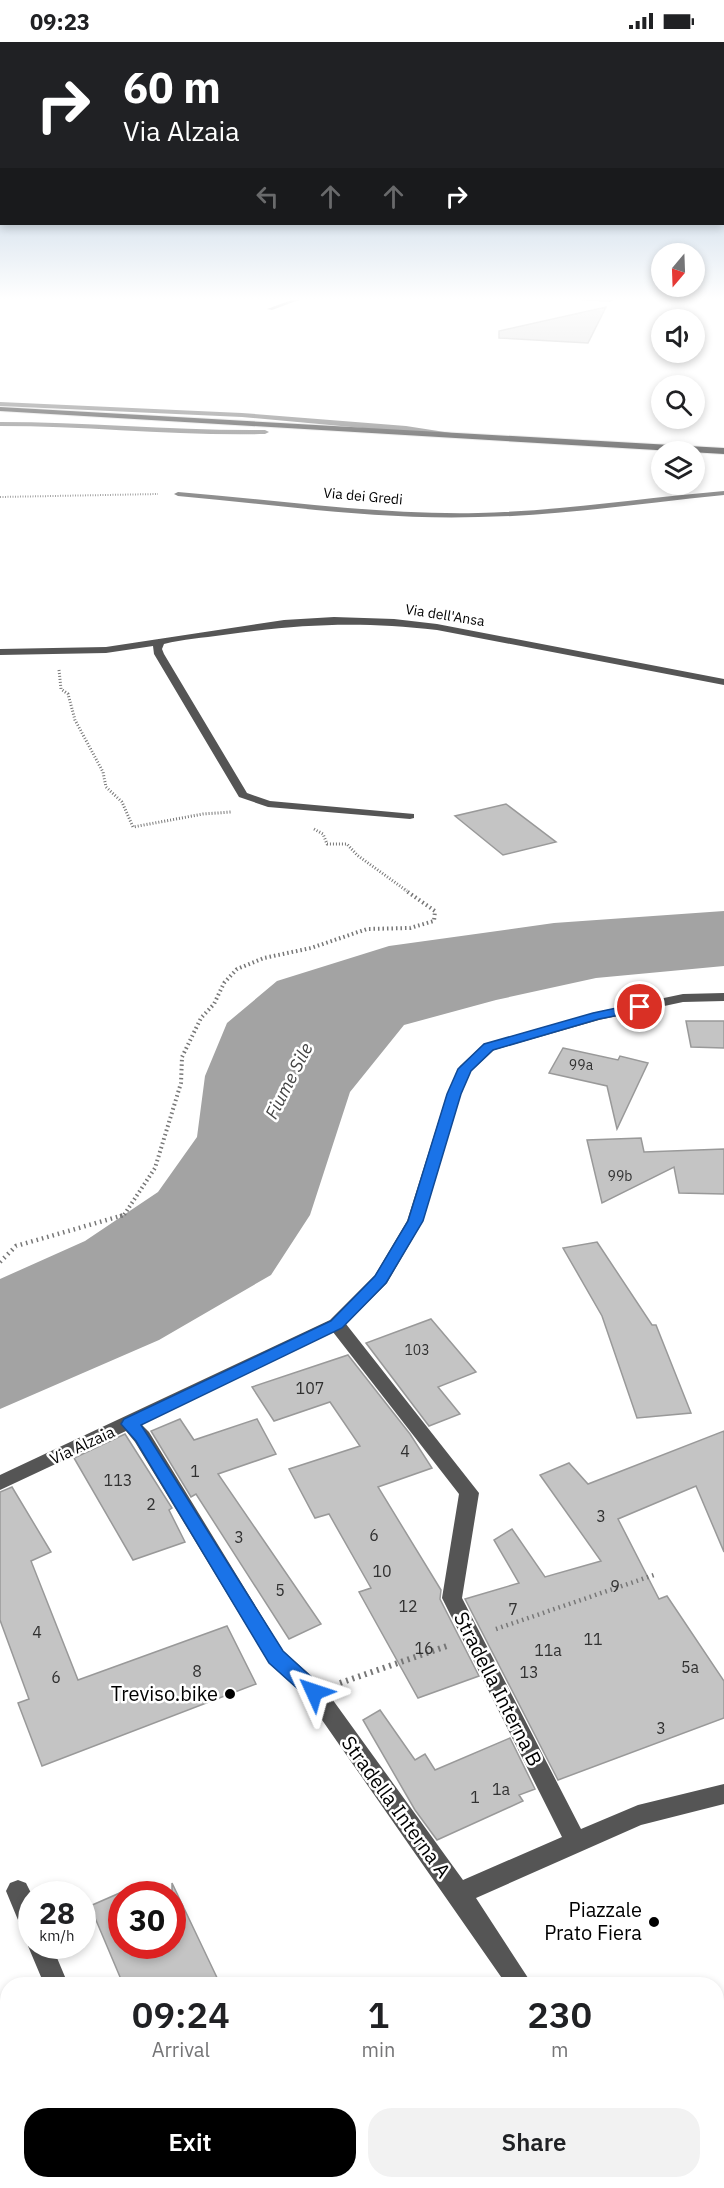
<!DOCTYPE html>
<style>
:root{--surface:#fff;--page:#f2f2f2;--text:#202124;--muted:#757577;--accent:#000}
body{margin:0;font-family:"IBM Plex Sans",sans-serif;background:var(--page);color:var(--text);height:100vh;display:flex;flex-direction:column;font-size:22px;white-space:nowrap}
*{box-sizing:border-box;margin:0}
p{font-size:20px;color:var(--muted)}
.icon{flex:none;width:33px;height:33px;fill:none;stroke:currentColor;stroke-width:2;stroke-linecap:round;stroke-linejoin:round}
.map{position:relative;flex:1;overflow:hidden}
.side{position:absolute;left:0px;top:1935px;width:724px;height:212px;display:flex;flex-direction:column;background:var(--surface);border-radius:24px 24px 0 0;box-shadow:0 3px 9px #0003}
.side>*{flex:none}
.top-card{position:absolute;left:0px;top:0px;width:724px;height:183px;box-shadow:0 3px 9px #0003;background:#202124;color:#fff;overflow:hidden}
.needle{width:39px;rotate:199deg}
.controls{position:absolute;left:651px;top:201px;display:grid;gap:12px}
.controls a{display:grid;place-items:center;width:54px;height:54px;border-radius:50%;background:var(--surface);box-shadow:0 3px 9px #0003;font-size:30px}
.speed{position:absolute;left:18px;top:1839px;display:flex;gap:12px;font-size:30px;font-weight:700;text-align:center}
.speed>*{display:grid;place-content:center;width:78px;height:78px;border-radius:50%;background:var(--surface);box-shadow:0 3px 9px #0003;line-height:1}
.speed small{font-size:15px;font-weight:400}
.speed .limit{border:9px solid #d22;background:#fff;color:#111}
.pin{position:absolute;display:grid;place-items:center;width:51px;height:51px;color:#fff;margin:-26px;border:3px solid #fff;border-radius:50%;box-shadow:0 2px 6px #0007}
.me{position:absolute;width:66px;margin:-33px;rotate:312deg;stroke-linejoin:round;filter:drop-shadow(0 0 4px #0008)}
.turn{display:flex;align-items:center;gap:21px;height:126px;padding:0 24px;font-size:27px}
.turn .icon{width:78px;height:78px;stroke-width:2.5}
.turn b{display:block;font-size:42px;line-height:51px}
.lanes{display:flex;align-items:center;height:57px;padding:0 24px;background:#0003;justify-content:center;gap:30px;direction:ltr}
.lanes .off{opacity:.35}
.eta{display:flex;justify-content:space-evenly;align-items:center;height:102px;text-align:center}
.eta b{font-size:36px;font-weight:600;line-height:42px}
.cta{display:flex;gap:12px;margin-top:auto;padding:12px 24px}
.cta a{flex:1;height:69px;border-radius:24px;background:var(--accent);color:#fff;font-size:24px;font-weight:600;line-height:69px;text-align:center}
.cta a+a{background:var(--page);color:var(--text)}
.status{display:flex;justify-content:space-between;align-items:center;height:42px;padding:0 30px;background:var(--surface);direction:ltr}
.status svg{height:16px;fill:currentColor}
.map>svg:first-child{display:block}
.water{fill:#a3a3a3}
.building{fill:#c4c4c4;stroke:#999;stroke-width:1.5}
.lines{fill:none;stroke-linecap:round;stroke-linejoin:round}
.highway-casing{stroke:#dbdbdb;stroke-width:2}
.path-far4{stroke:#777;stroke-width:2;stroke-dasharray:1 1.5;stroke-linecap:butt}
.path-far3{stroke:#777;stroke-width:3;stroke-dasharray:1 2;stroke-linecap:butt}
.path-far2{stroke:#777;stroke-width:4;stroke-dasharray:1.5 3;stroke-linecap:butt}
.path-far1{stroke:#777;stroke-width:4.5;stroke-dasharray:1.5 4;stroke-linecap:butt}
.path{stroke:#777;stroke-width:6;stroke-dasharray:2 4.5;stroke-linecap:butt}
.minor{fill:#555;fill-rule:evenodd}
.highway{fill:#000;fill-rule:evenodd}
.route{fill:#1a73e8;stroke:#114b97;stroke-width:1.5}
.poi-dot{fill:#000;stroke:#fff;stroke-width:2}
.labels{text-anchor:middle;stroke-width:5;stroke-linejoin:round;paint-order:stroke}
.far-street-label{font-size:14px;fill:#000;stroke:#fff}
.number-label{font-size:14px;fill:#313131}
.near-number-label{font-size:16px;fill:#313131}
.street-label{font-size:16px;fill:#000;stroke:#fff}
.water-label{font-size:18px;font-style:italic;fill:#444;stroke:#fff}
.near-street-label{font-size:20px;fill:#000;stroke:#fff}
.near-poi-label{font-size:20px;fill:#000;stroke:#fff;text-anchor:end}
</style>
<div class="status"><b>09:23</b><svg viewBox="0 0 49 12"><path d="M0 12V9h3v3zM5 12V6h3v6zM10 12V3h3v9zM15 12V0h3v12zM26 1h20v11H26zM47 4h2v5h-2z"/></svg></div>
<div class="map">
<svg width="724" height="2146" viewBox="0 0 724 2146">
<rect width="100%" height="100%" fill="#fff"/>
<!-- water -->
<path class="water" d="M 724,869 L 724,924 L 596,936 L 496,958 L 404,983 L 350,1050 L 310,1173 L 271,1233 L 159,1298 L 0,1367 L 0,1237 L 85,1199 L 158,1150 L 197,1095 L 205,1034 L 227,981 L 277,939 L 389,904 L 554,881 Z"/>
<!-- building -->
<path class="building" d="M 606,265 L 588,301 L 499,296 L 499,289 Z
M 506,762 L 556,800 L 503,813 L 455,774 Z
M 686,979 L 724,979 L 724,1006 L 691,1005 Z
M 563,1006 L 618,1018 L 620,1014 L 648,1021 L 617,1087 L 607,1044 L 549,1031 Z
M 641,1096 L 644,1110 L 724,1107 L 724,1152 L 679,1151 L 674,1125 L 602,1161 L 587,1098 Z
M 597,1200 L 652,1283 L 656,1283 L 691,1371 L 637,1376 L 602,1274 L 563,1206 Z
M 431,1277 L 476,1330 L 438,1345 L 460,1372 L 429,1384 L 366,1301 Z
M 348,1313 L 410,1392 L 432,1426 L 378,1445 L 441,1548 L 440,1557 L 479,1634 L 418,1656 L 359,1550 L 371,1546 L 329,1472 L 315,1476 L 289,1427 L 360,1404 L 330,1360 L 274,1379 L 252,1345 Z
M 180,1377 L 194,1398 L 257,1377 L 276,1412 L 218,1432 L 321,1582 L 289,1597 L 196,1452 L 191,1455 L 151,1389 Z
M 724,1389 L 724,1510 L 696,1444 L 618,1477 L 659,1557 L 667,1554 L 724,1639 L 724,1676 L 558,1738 L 465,1557 L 519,1541 L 494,1498 L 512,1487 L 545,1535 L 601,1519 L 540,1433 L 569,1421 L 588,1442 Z
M 125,1392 L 172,1466 L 169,1468 L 185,1500 L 133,1518 L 74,1416 Z
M 12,1445 L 51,1510 L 31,1519 L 78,1638 L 227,1584 L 256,1642 L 42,1724 L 18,1661 L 29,1657 L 0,1578 L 0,1450 Z
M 380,1668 L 415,1718 L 425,1712 L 435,1728 L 510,1696 L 535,1747 L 519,1753 L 523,1759 L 437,1798 L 415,1768 L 363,1678 Z
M 172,1841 L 220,1942 L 123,1942 L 90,1864 L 122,1850 L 122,1904 L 172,1904 Z"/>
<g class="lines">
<defs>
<path id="highway" d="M 0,365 L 724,406 L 724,412 L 0,369 Z"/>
</defs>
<!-- highway casing -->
<use href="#highway" class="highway-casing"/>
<!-- path-far4 -->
<path class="path-far4" d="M 0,455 L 158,452"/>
<!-- path-far3 -->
<path class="path-far3" d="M 59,628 L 61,647 L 68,652 L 75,678 L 103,730 L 106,745 L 122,760 L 133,785 L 203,772 L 231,770
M 314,787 L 323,792 L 327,802 L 347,802 L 357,813 L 407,849"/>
<!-- path-far2 -->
<path class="path-far2" d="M 120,1174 L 124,1173 L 155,1126 L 181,1041 L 182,1015 L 201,976 L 214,962 L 224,941 L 237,927 L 264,916 L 311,906 L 367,887 L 410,886 L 434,879 L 435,869 L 405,848"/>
<!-- path-far1 -->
<path class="path-far1" d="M 0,1220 L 16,1204 L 124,1173
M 496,1587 L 657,1532"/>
<!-- path -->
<path class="path" d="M 340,1641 L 447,1604"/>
<!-- minor -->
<path class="minor" d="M 292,258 L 299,258 L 272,268 L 267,267 Z
M 578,258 L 613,258 L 610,260 Z
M 0,360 L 242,371 L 406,384 L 464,393 L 460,395 L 242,375 L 0,364 Z
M 0,380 C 89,380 176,389 265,388 L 269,390 L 265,392 C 176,394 89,384 0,384 Z
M 724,449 L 724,453 C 642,461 561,474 478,475 C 378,478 278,463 178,454 L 174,452 L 178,450 C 278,458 378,473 478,471 C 561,469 642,456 724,449 Z
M 334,575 L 394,577 L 437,582 L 724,637 L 724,643 L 437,588 C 359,579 300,582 223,593 C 203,596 183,597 164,602 L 162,607 L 164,612 L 247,751 L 270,759 L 414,772 L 414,776 L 410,777 L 268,765 L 239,755 L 154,612 L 153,604 L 106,611 L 0,613 L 0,607 L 106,605 L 284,578 Z
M 724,951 L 724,959 L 683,960 L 599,978 L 494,1008 L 471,1029 L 461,1052 L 423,1179 L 387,1241 L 346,1282 L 479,1451 L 462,1556 L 581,1787 L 638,1763 L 724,1742 L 724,1762 L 641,1783 L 476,1856 L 532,1942 L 506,1942 L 306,1655 L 269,1621 L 135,1400 L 126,1389 L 0,1448 L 0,1433 L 330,1278 L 375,1233 L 407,1179 L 447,1052 L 460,1024 L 484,1002 L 597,970 L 683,952 ZM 333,1290 L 459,1452 L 442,1556 L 562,1795 L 463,1838 L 322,1643 L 283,1609 L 149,1390 L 141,1382 Z
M 18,1838 L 26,1841 L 32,1853 L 32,1893 L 23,1890 L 6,1849 L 10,1841 Z
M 31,1896 L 32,1904 L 52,1904 L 68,1942 L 44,1942 L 28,1904 Z
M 123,2139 L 151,2139 L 154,2146 L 126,2146 Z
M 643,2139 L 673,2139 L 676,2146 L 646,2146 Z"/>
<!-- highway -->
<use href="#highway" class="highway"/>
</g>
<!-- sky -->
<linearGradient id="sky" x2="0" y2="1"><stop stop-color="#8cadcc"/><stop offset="0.46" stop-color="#fff"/><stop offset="1" stop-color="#fff" stop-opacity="0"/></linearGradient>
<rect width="724" height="558" fill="url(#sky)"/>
<!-- route -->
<path class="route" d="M 640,961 L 645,963 L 647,965 L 645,968 L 599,977 L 493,1008 L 471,1029 L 461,1052 L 423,1179 L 386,1241 L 342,1286 L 141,1383 L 283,1609 L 321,1644 L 324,1650 L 321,1655 L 314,1658 L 307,1655 L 269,1621 L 136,1399 L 121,1382 L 124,1377 L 331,1279 L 375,1234 L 408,1179 L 447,1052 L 458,1027 L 484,1002 L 593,971 Z"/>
<!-- markers -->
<g class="poi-dot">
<circle cx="230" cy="1652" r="6"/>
<circle cx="654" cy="1880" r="6"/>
</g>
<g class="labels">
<!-- far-street labels -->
<g class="far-street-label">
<text transform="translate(363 454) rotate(5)" y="5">Via dei Gredi</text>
<text transform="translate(445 573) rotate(9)" y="5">Via dell'Ansa</text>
</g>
<!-- number labels -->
<g class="number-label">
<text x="581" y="1028">99a</text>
<text x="620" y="1139">99b</text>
<text x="417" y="1313">103</text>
</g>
<!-- near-number labels -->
<g class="near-number-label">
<text x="310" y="1352">107</text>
<text x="405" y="1415">4</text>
<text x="195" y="1435">1</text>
<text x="118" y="1444">113</text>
<text x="151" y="1468">2</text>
<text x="601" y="1480">3</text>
<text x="374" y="1499">6</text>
<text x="239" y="1501">3</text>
<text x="382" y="1535">10</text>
<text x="615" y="1550">9</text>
<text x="280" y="1554">5</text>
<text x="408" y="1570">12</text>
<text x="513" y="1573">7</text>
<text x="37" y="1596">4</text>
<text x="593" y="1603">11</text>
<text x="424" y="1612">16</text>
<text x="548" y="1614">11a</text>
<text x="690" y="1631">5a</text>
<text x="197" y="1635">8</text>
<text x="529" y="1636">13</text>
<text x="56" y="1641">6</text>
<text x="661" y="1692">3</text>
<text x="501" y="1753">1a</text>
<text x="475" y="1761">1</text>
</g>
<!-- street labels -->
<g class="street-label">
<text transform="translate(82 1403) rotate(-25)" y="6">Via Alzaia</text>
</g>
<!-- water labels -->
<g class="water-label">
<text transform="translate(289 1039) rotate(-63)" y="6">Fiume Sile</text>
</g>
<!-- near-street labels -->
<g class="near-street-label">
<text transform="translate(498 1647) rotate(63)" y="7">Stradella Interna B</text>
<text transform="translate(396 1765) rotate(54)" y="7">Stradella Interna A</text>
</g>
<!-- near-poi labels -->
<g class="near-poi-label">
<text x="218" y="1659">Treviso.bike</text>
<text x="642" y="1875">Piazzale<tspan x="642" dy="23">Prato Fiera</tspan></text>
</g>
</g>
</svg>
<div class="controls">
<a><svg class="needle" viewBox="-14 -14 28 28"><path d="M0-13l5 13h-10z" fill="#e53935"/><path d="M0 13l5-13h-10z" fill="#757577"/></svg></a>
<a><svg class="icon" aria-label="sound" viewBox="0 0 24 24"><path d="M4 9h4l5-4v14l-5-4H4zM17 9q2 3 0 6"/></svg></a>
<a><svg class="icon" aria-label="search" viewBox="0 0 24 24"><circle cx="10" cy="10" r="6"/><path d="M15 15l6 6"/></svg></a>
<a><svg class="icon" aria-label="layers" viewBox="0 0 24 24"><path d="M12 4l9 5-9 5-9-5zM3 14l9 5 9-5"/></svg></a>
</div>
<div class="speed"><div>28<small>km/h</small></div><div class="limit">30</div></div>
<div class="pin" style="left:640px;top:965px;background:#d93025"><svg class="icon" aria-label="arrive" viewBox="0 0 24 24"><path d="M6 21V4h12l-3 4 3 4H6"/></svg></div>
<svg class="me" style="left:314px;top:1650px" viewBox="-20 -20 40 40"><path d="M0-17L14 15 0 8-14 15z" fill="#1a73e8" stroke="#fff" stroke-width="4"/></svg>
<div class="top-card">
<div class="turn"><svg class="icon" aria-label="right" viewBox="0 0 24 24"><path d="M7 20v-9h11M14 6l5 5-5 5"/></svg><div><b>60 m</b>Via Alzaia</div></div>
<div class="lanes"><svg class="icon off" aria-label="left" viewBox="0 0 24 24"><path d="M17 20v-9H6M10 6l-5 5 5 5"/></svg><svg class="icon off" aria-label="ahead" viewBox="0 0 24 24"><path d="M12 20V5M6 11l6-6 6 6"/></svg><svg class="icon off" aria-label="ahead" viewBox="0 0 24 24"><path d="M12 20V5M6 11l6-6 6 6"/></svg><svg class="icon" aria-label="right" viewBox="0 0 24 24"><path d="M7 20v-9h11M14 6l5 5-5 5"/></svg></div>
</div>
<section class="side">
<div class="eta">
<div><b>09:24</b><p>Arrival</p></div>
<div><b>1</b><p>min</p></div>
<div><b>230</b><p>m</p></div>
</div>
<div class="cta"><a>Exit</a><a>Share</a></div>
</section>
</div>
